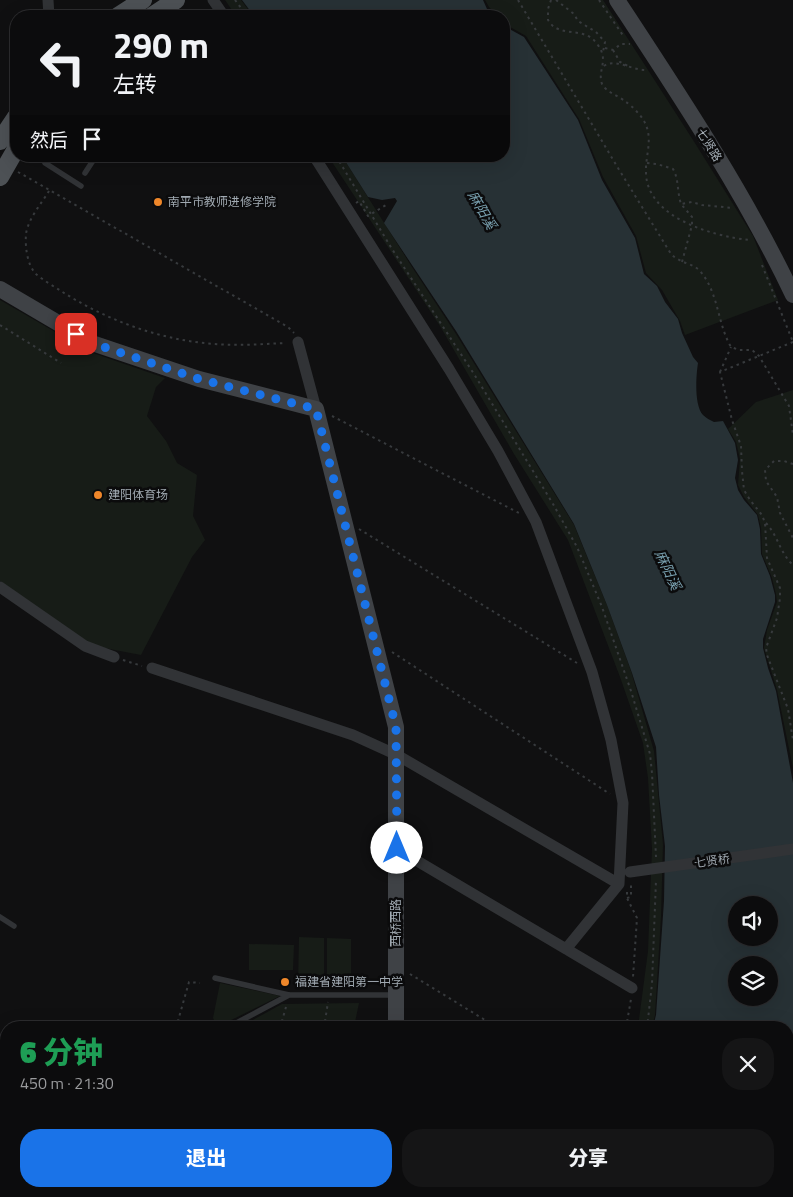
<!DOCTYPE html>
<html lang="zh">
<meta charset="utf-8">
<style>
:root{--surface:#0c0c0d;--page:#151516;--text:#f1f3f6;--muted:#9a9b9d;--line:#2c2c2e;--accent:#1a73e8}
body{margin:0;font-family:"Titillium Web","Noto Sans SC",sans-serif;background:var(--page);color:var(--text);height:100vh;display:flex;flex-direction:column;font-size:19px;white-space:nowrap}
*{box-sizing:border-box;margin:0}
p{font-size:16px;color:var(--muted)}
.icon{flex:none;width:28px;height:28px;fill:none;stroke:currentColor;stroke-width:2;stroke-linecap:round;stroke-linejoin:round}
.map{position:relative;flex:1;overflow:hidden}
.details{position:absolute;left:0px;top:1021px;width:794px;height:176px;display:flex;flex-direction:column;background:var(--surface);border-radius:20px 20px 0 0;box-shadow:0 5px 20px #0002,0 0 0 1px var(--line)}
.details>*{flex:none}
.hud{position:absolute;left:10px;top:10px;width:500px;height:152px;border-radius:20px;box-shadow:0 5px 20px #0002,0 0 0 1px var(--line);background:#0c0c0d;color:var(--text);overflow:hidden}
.controls{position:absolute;left:728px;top:896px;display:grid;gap:10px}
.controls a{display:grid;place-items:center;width:50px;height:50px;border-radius:50%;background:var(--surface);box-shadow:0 5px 20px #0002,0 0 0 1px var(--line);font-size:25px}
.pin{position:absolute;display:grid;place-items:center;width:42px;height:42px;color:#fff;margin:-21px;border-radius:10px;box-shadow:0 2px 8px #0006}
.me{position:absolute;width:55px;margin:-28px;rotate:0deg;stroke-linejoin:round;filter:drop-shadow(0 0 4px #0008)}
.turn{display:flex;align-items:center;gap:18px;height:105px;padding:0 20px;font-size:22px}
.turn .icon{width:65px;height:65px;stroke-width:2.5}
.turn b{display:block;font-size:35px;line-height:42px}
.then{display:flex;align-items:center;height:48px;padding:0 20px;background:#0003;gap:10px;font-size:19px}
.round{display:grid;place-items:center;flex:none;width:52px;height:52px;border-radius:20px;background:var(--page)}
.headline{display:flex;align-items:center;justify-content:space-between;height:85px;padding:0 20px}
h1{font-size:30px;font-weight:800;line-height:38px;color:#1e9e55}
.cta{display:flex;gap:10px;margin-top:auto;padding:10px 20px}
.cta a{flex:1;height:58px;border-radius:20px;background:var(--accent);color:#fff;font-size:20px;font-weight:800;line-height:58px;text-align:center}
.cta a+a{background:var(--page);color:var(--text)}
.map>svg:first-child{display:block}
.green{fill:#171c17}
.water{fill:#273135;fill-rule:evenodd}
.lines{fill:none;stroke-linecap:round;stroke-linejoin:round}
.path{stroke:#373a3d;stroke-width:2;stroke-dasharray:2.5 4;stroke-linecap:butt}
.lane{stroke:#313336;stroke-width:5.5}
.street{stroke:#313336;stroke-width:11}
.secondary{stroke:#3f4246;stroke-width:16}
.primary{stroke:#4d5155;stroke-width:18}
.route{stroke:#1a73e8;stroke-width:9;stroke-dasharray:0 16.2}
.poi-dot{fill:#ef872a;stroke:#0b0b0c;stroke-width:2}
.labels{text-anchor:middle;stroke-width:5;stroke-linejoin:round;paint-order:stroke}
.street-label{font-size:12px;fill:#a1aab2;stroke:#0b0b0c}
.poi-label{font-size:12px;fill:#a1aab2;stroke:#0b0b0c;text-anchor:start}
.water-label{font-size:14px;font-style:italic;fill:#789fae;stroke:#0b0b0c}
</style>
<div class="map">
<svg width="793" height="1197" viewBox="0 0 793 1197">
<rect width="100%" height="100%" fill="#101011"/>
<!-- green -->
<path class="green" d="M 225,0 L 241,0 L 253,16 L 236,16 Z
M 485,0 L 603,0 L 693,140 L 753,236 L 778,300 L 685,335 L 680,321 L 662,290 L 646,273 L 636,236 L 603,177 L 579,119 L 526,36 L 505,24 L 504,16 L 498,16 L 489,7 Z
M 328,156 L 342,156 L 410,264 L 456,334 L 574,525 L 607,605 L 631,671 L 654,751 L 663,844 L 661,917 L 655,1015 L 652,1027 L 638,1027 L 648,951 L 652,849 L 648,778 L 643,743 L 620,677 L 568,540 L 514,454 L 440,326 Z
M 0,300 L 90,352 L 165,378 L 156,387 L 147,416 L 166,441 L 177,463 L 197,475 L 193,516 L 205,540 L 192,557 L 141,655 L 94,646 L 0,581 Z
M 793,390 L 793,768 L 777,690 L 764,648 L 767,630 L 777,602 L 776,594 L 772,578 L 762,554 L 761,528 L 758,515 L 744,497 L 738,485 L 740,459 L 736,442 L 728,429 L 756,402 Z
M 299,937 L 324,938 L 324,987 L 298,986 Z
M 327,938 L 351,939 L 351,986 L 327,986 Z
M 249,944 L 294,945 L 293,970 L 249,970 Z
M 220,983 L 280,996 L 217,1027 L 213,1018 Z
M 359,1003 L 354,1027 L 240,1027 L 282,1004 Z
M 793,1057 L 793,1175 L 788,1183 L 788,1089 Z"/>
<!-- water -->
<path class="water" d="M 242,0 L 483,0 L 487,9 L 494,16 L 254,16 Z
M 504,26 L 524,37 L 578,120 L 602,180 L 635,238 L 644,274 L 657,286 L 665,302 L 678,319 L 682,333 L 693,357 L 698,363 C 696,376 694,405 703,415 C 706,418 710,420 714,422 L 723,421 L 735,443 L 738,460 L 735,478 L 738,490 L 744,500 L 757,515 L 760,529 L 761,554 L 770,576 L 775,595 L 775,602 L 763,639 L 763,648 L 768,668 L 776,691 L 793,783 L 793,1047 L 788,1078 L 788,1028 L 653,1027 L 656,1015 L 664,901 L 665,846 L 659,795 L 656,747 L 632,673 L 607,605 L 574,524 L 456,331 L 384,223 L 397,201 L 395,198 L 382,200 L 368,197 L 342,156 L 504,156 ZM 736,905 L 769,905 L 769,938 L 736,938 ZM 736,965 L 769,965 L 769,998 L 736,998 Z
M 579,1191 L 761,1191 L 758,1197 L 574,1197 Z"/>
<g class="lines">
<!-- path -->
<path class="path" d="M 235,0 L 247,16
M 518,0 L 618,168 L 671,254 C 681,264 693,263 700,271 C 719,293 717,323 731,347 L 739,350 L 752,350 L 759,356 L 789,406 L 793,435
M 551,0 L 548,9 L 548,20 C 550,23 553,27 556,28 C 570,35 587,29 597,44 C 610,60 597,70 602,84 C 606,92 619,96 626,102 C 632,106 640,114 644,121 C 654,139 645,155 646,173 C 647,218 713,236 749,240
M 556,0 L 574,14 L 578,21 L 596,32 L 605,42 L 603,52
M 599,0 L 624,37
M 605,48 L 613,50 L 621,44 L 630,44
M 613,50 L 620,62 L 630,67
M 604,66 C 615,58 631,70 646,70
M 336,156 L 392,249 L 474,374 L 553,504 L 577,547 L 602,607 L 631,691 L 650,754 L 652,773 L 656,857
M 647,163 L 657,164 L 673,169 C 679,179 677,192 681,204
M 18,172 L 288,327 L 294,333
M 49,191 C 41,204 28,219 26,234 C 25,246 27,265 36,274 C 43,280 53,286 61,291 C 106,320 160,340 214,344 C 238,346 263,344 286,343
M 356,203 L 359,201 L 368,216 L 386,205
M 682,262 L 692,225 L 692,217 L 681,204 L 692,202 L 702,205 L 733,208
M 762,265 L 793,342
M 0,325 L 61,363
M 793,342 L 720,372 L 732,420 L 741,446 L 742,471 L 744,490 L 750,500 L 762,515 L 765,523 L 767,558 L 780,588 L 780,598 L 777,618 L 766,648 L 767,655 L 788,709 L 793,740
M 720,372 L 731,347
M 332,416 L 519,513
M 793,464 L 784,461 L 774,461 L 765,470 L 766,481 L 777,497 L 780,513 L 793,538
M 766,523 C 778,536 780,553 793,565
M 359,529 L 577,663
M 392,652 L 610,794
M 123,660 L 142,666
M 627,892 L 627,898 L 637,918 L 633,977
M 627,898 L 631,897 L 631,884
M 410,974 L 498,1028
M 176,1028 L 189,982 L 200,983
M 180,1028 L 182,1025 L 186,1026
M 280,1028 L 286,1007
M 324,1028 L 328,1002
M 626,1028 L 631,999
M 647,1028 L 652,984 L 656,880
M 788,1101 L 793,1069
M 793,1110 C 790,1123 785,1137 793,1148
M 788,1150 L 793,1163
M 138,1197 L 141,1191
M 195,1197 L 197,1191
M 526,1197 L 531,1191
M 562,1197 L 567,1191
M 766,1197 L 770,1191
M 786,1197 L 793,1185"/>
<!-- lane -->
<path class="lane" d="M 42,156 L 45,163 L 81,186
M 85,173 L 96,156
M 0,917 L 14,926
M 215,978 L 289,995 L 394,995
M 227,1028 L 289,995
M 374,1197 L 392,1191"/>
<!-- street -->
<path class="street" d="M 48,0 L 49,16
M 213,0 L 224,16
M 314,156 L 449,369 L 498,451 L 536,522 L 592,672 L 611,740 L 623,803 L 619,884 L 566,949
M 298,342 L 316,409
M 0,587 L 85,646 L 114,657
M 152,668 L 353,735 L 397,755 L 619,884
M 397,849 L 632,988
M 630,872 L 793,849"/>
<!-- secondary -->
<path class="secondary" d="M 617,0 C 680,96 744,192 793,295
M 0,289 L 92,343 L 199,379 L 316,409 L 396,727 L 396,1028
M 395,1197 L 395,1191"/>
<!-- primary -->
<path class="primary" d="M 118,16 L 143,0
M 152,16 L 176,0
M 0,141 L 16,117
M 0,177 L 16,149"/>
</g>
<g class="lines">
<!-- route -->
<path class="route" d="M 76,334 L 92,343 L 199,379 L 316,409 L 396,727 L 397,848"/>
</g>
<!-- markers -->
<g class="poi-dot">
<circle cx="158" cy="202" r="5"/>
<circle cx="98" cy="495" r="5"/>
<circle cx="285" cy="982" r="5"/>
</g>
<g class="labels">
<!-- street labels -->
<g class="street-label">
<text transform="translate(709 145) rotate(58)" y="4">七贤路</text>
<text transform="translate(712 861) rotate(-8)" y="4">七贤桥</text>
<text transform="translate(396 923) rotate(-90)" y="4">西桥西路</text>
</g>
<!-- poi labels -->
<g class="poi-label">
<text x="168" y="206">南平市教师进修学院</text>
<text x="108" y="499">建阳体育场</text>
<text x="295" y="986">福建省建阳第一中学</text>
</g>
<!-- water labels -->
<g class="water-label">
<text transform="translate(482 210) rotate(60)" y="5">麻阳溪</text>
<text transform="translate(668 570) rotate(65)" y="5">麻阳溪</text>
</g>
</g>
</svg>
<div class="controls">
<a><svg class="icon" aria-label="sound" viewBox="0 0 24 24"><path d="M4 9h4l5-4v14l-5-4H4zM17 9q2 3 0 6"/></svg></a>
<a><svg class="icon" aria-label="layers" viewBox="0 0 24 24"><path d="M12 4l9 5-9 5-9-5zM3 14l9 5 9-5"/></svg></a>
</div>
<div class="pin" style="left:76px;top:334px;background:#d93025"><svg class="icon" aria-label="arrive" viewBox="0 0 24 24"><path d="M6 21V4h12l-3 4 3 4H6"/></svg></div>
<svg class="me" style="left:397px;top:848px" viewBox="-20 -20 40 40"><circle r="19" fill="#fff"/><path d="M0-13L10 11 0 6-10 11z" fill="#1a73e8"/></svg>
<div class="hud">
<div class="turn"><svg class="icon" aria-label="left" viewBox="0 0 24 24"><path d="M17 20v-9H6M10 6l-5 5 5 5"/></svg><div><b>290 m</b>左转</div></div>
<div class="then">然后<svg class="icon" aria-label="arrive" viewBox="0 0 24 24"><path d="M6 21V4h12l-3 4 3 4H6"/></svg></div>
</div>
<section class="details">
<div class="headline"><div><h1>6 分钟</h1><p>450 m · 21:30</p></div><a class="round"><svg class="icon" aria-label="close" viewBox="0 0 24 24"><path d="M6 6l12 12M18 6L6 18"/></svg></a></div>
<div class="cta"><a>退出</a><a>分享</a></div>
</section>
</div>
